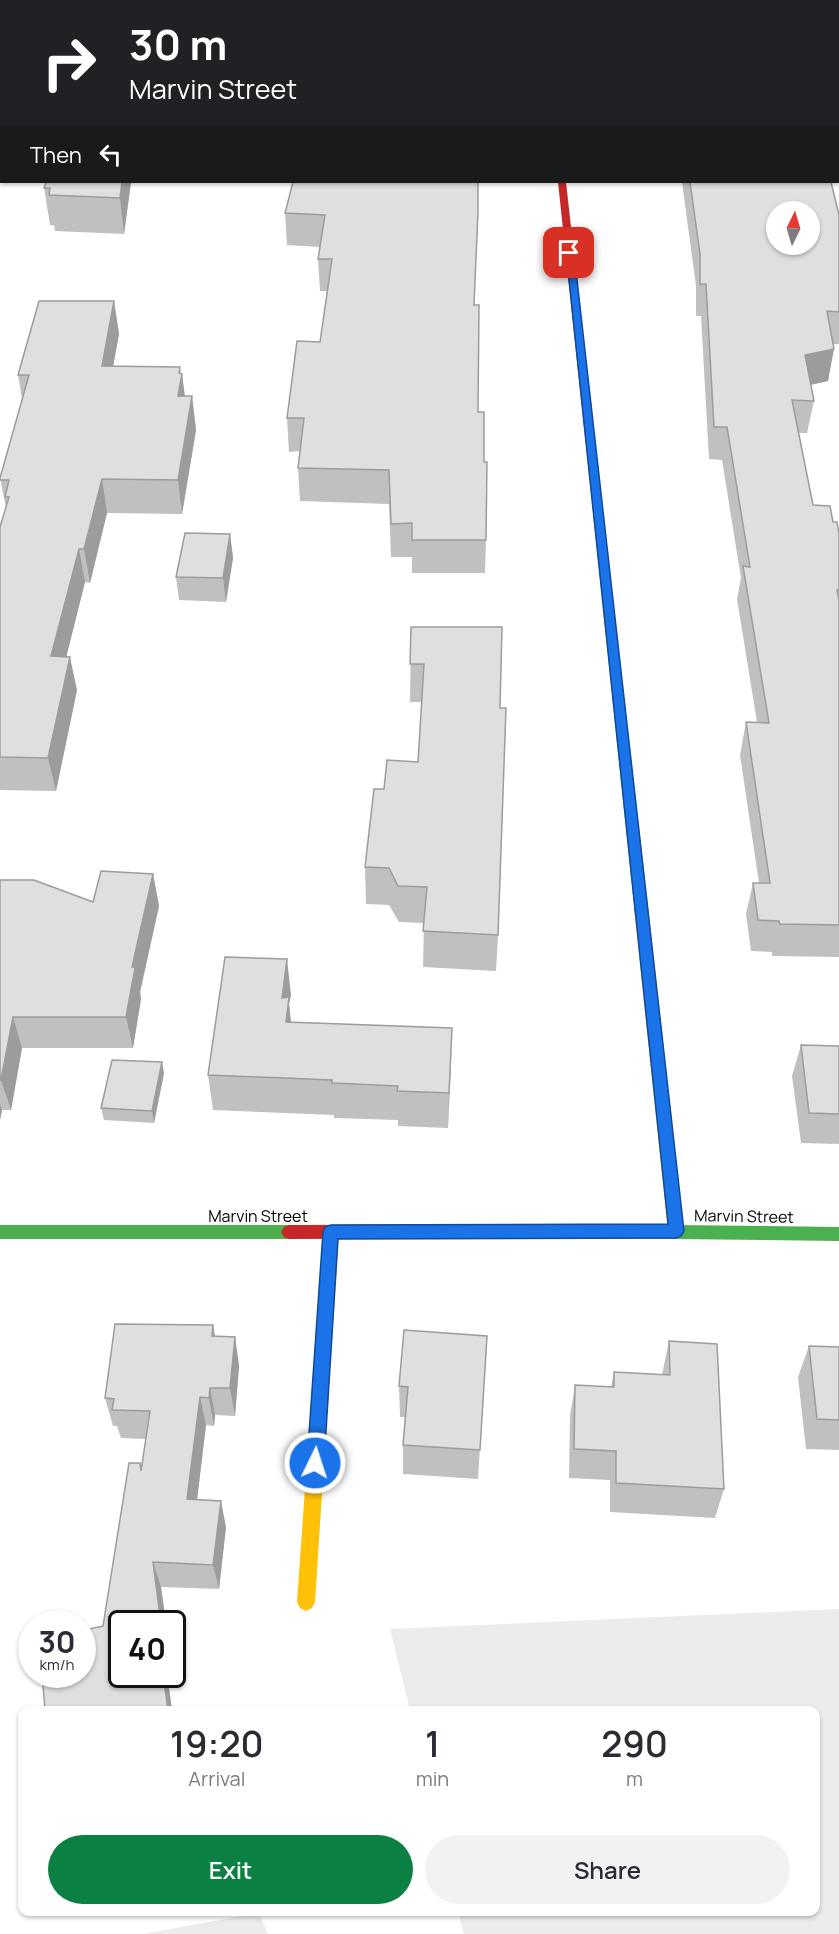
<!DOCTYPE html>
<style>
:root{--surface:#fff;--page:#f2f2f3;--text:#2b2b33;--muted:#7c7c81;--accent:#0b8043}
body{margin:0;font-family:Manrope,sans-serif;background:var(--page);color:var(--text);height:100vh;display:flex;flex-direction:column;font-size:22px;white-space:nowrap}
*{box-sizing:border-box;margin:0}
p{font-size:20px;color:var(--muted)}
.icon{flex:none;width:33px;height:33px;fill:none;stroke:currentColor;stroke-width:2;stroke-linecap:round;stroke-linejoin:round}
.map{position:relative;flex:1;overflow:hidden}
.side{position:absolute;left:18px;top:1706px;width:802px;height:210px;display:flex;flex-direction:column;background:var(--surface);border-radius:12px;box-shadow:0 2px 4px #0004}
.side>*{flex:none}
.banner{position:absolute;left:0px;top:0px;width:840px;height:183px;box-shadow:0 2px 4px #0004;background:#202124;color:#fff;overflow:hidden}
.needle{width:39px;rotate:5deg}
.controls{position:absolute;left:766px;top:201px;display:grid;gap:12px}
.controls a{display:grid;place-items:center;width:54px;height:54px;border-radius:50%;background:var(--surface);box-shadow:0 2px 4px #0004;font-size:30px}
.speed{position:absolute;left:18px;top:1610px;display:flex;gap:12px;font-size:30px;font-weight:700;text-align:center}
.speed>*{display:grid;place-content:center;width:78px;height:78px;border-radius:50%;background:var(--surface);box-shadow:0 2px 4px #0004;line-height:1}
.speed small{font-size:15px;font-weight:400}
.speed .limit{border:3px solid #111;border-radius:9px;background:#fff;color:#111}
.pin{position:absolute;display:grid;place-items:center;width:51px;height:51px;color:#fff;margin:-26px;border-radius:12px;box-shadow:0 3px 9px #0006}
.me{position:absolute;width:66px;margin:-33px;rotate:4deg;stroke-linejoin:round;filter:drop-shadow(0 0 4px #0008)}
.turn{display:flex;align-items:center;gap:21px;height:126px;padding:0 30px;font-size:27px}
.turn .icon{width:78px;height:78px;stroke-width:2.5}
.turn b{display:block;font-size:42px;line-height:51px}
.then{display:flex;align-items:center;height:57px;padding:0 30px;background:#0003;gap:12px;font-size:22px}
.eta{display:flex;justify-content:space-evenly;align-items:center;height:102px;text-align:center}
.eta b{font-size:36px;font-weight:600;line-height:42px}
.cta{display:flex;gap:12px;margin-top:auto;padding:12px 30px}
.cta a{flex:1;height:69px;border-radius:36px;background:var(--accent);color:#fff;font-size:24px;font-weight:600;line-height:69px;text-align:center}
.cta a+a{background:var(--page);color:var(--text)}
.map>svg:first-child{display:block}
.green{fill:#ececec}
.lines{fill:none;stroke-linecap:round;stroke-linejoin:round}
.street{fill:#bebebe;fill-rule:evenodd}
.fast{fill:#4caf50;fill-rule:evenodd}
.slow{fill:#ffc107;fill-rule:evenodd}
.jam{fill:#c62828;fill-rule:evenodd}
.wall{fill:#c0c0c0}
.shaded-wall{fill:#9c9c9c}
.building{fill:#dfdfdf;stroke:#9c9c9c;stroke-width:1.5;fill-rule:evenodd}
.route{fill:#1a73e8;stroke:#114b97;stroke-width:1.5}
.labels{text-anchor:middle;stroke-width:6;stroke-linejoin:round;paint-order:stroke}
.street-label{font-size:16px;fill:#000;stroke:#fff}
</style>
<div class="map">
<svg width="839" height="1934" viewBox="0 0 839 1934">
<rect width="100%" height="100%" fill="#fff"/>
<!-- green -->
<path class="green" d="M 839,1609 L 839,1934 L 464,1934 L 458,1911 L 816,1911 L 816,1710 L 410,1710 L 390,1629 Z
M 259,1913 L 268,1934 L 143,1934 Z"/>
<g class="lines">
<!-- street -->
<path class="street" d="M 533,0 L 551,0 L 551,2 L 533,2 Z
M 0,49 L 2,49 L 2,61 L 0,61 Z
M 838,51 L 839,51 L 839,63 L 838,63 Z"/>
<!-- fast -->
<path class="fast" d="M 600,528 L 605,531 L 649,915 L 642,920 L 635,915 L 595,531 Z
M 586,1224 L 839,1227 L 839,1241 L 586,1238 L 581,1236 L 578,1231 L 581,1226 Z
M 0,1225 L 289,1225 L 294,1227 L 297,1232 L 294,1237 L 289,1239 L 0,1239 Z"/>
<!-- slow -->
<path class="slow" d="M 642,910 L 649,915 L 684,1231 L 681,1236 L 676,1238 L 671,1236 L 668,1231 L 635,915 Z
M 331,1225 L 336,1227 L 339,1232 L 315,1602 L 312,1608 L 306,1611 L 300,1608 L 297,1602 L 323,1232 L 326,1227 Z"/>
<!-- jam -->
<path class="jam" d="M 0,14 L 2,14 L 0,24 Z
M 558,182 L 566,182 L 605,531 L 600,534 L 595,531 Z
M 586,1224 L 591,1226 L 594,1231 L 591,1236 L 586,1238 L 289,1239 L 284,1237 L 281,1232 L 284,1227 L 289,1225 Z"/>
</g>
<!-- wall -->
<path class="wall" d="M 639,0 L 839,0 L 839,14 L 838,2 L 639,2 Z
M 838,75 L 839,75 L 839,143 L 838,143 Z
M 131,182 L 124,234 L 55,231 L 54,225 L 50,225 L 44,188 Z
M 293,182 L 475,305 L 478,412 L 484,462 L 486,540 L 485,573 L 412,573 L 412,557 L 391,557 L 389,504 L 300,501 L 298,468 L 300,451 L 289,452 L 287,418 L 320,342 L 327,291 L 320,291 L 318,259 L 320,247 L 287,245 L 285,213 Z
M 682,182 L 831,182 L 839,215 L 839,344 L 833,344 L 828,381 L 811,385 L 814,401 L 807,433 L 799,433 L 813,505 L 833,522 L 839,534 L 839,957 L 772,956 L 772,952 L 751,951 L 746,914 L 753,883 L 759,883 L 740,755 L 746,722 L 757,722 L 737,599 L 741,578 L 722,460 L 709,459 L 701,316 L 696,316 L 696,286 Z
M 114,301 L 119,334 L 113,366 L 182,374 L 185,396 L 192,396 L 196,430 L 182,514 L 107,513 L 90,583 L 85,582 L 66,657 L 77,690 L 56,791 L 0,790 L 0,527 L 6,508 L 0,478 L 22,399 L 18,375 Z
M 230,534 L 233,558 L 226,602 L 179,600 L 176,577 Z
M 411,627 L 500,708 L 498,935 L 496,971 L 423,967 L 424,923 L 399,922 L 389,905 L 366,904 L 365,867 L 384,789 L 418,762 L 422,702 L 410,702 Z
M 153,874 L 159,906 L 140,992 L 141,999 L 133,1048 L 22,1048 L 11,1110 L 2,1110 L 0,1120 L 0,880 L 93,902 Z
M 291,995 L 289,1004 L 291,1022 L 452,1028 L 448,1128 L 398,1126 L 398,1120 L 334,1118 L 334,1115 L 213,1110 L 208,1075 Z
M 801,1045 L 839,1046 L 839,1144 L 801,1143 L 792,1076 Z
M 164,1073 L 154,1123 L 104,1120 L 101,1108 Z
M 213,1325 L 215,1336 L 235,1337 L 239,1366 L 235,1416 L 215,1415 L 214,1426 L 206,1425 L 197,1500 L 226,1527 L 219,1589 L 161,1587 L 166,1623 L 122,1623 L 167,1674 L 172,1710 L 45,1710 L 92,1662 L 103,1626 L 141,1468 L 146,1439 L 121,1438 L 117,1426 L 113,1426 L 105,1398 Z
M 487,1336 L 478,1479 L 403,1474 L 403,1445 L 405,1417 L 400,1417 L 399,1386 Z
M 669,1341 L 724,1489 L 715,1518 L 610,1512 L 610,1480 L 569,1478 L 570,1416 L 575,1385 L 611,1387 L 614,1372 L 662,1375 Z
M 809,1346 L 839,1347 L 839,1450 L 806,1449 L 798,1377 Z"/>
<!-- shaded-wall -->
<path class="shaded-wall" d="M 122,182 L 131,182 L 124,234 L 120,198 Z
M 114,301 L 119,334 L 107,400 L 102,366 Z
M 834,349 L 828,381 L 799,387 L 805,355 Z
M 180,367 L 181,378 L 182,374 L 186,407 L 178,396 L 179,373 Z
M 192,396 L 196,430 L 182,514 L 178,480 Z
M 102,479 L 107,513 L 90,583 L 84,549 Z
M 230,534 L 233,558 L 226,602 L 223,578 Z
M 79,549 L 85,582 L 58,690 L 51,656 Z
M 70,657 L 77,690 L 56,791 L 48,758 Z
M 153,874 L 159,906 L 140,992 L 141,999 L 133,1048 L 126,1017 L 132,967 Z
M 287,959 L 291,995 L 289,1004 L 292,1033 L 289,1058 L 282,998 Z
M 13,1017 L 22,1048 L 11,1110 L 1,1080 Z
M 452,1028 L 451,1063 L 448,1128 L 449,1093 Z
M 162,1062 L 164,1073 L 154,1123 L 152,1111 Z
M 0,1104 L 2,1110 L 0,1120 Z
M 213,1325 L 218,1354 L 212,1336 Z
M 235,1337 L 239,1366 L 235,1416 L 230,1388 Z
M 210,1388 L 215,1415 L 214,1426 L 209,1398 Z
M 200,1397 L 206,1425 L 194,1525 L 187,1499 Z
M 221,1501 L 226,1527 L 219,1589 L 213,1565 Z
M 153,1562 L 161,1587 L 166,1623 L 161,1623 Z
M 163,1674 L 167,1674 L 172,1710 L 168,1710 Z"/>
<!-- building -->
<path class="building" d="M 838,75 L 839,75 L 839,112 L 838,112 Z
M 46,182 L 122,182 L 120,198 L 49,195 L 50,188 L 44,188 Z
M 293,182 L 478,182 L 478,212 L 474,305 L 479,305 L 478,412 L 484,412 L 484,462 L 487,462 L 486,540 L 412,540 L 412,523 L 391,524 L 389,470 L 298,468 L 304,418 L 287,418 L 297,341 L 320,342 L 332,259 L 318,259 L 325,215 L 285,213 Z
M 690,182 L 831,182 L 839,215 L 839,312 L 827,311 L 834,349 L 805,355 L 814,401 L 792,400 L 813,505 L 830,506 L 833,522 L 837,522 L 839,534 L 839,590 L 837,590 L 839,600 L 839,925 L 780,924 L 779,921 L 758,920 L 753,883 L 770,883 L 746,722 L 769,723 L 743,566 L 750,567 L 727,427 L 714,427 L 706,284 L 700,284 L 700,254 ZM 777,212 L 810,212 L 810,244 L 777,244 Z
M 39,301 L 114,301 L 102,366 L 180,367 L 179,373 L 182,374 L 178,396 L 192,396 L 178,480 L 102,479 L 84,549 L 79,549 L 51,656 L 70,657 L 48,758 L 0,757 L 0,527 L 9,497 L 5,497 L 9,480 L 0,480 L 0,478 L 29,375 L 18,375 Z
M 185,533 L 230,534 L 223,578 L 176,577 Z
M 411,627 L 502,627 L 500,708 L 506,708 L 498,935 L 423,931 L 427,887 L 398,886 L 389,868 L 365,867 L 374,789 L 384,789 L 387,760 L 418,762 L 424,664 L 410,664 Z
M 101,871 L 153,874 L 132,967 L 135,968 L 126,1017 L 13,1017 L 1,1080 L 0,1080 L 0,880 L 34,880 L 93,902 Z
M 225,957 L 287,959 L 282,998 L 289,997 L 286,1022 L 452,1028 L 449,1093 L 397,1091 L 398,1086 L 332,1083 L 332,1080 L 208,1075 Z
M 801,1045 L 839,1046 L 839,1114 L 809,1113 Z
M 112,1060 L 162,1062 L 152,1111 L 101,1108 Z
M 115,1324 L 213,1325 L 212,1336 L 235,1337 L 230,1388 L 210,1388 L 209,1398 L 200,1397 L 187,1499 L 221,1501 L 213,1565 L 153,1562 L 161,1623 L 122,1623 L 122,1674 L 163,1674 L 168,1710 L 45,1710 L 42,1674 L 82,1674 L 82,1664 L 92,1662 L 89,1629 L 103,1626 L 129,1463 L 140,1463 L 141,1471 L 150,1411 L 112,1410 L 114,1399 L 105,1398 Z
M 404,1330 L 487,1336 L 480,1450 L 403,1445 L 408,1387 L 399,1386 Z
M 669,1341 L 717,1344 L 724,1489 L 616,1483 L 616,1451 L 574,1449 L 575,1385 L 614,1387 L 614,1372 L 670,1375 Z
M 809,1346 L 839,1347 L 839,1420 L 817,1419 Z"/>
<!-- route -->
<path class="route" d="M 566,251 L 574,253 L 684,1231 L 681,1236 L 676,1238 L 338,1239 L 324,1463 L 321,1469 L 315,1471 L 309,1469 L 307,1463 L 323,1232 L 325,1227 L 331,1225 L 668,1224 Z"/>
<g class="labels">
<!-- street labels -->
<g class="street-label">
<text x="258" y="1222">Marvin Street</text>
<text transform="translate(744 1216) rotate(1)" y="6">Marvin Street</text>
</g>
</g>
</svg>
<div class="controls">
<a><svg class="needle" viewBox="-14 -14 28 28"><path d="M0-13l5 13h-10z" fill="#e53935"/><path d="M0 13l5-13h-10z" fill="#7c7c81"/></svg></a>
</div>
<div class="speed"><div>30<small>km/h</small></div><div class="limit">40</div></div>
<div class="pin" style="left:569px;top:253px;background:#d93025"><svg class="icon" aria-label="arrive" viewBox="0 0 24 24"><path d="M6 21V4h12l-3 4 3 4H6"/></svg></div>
<svg class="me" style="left:315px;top:1463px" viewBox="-20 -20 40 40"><circle r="17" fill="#1a73e8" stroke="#fff" stroke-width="3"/><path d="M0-11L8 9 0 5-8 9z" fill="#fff"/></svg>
<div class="banner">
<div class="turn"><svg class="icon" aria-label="right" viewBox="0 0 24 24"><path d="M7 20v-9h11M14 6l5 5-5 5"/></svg><div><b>30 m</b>Marvin Street</div></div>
<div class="then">Then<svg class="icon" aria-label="left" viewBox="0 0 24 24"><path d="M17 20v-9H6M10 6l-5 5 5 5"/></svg></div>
</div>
<section class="side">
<div class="eta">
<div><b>19:20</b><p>Arrival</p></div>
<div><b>1</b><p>min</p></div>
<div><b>290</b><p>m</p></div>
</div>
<div class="cta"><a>Exit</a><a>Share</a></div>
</section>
</div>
